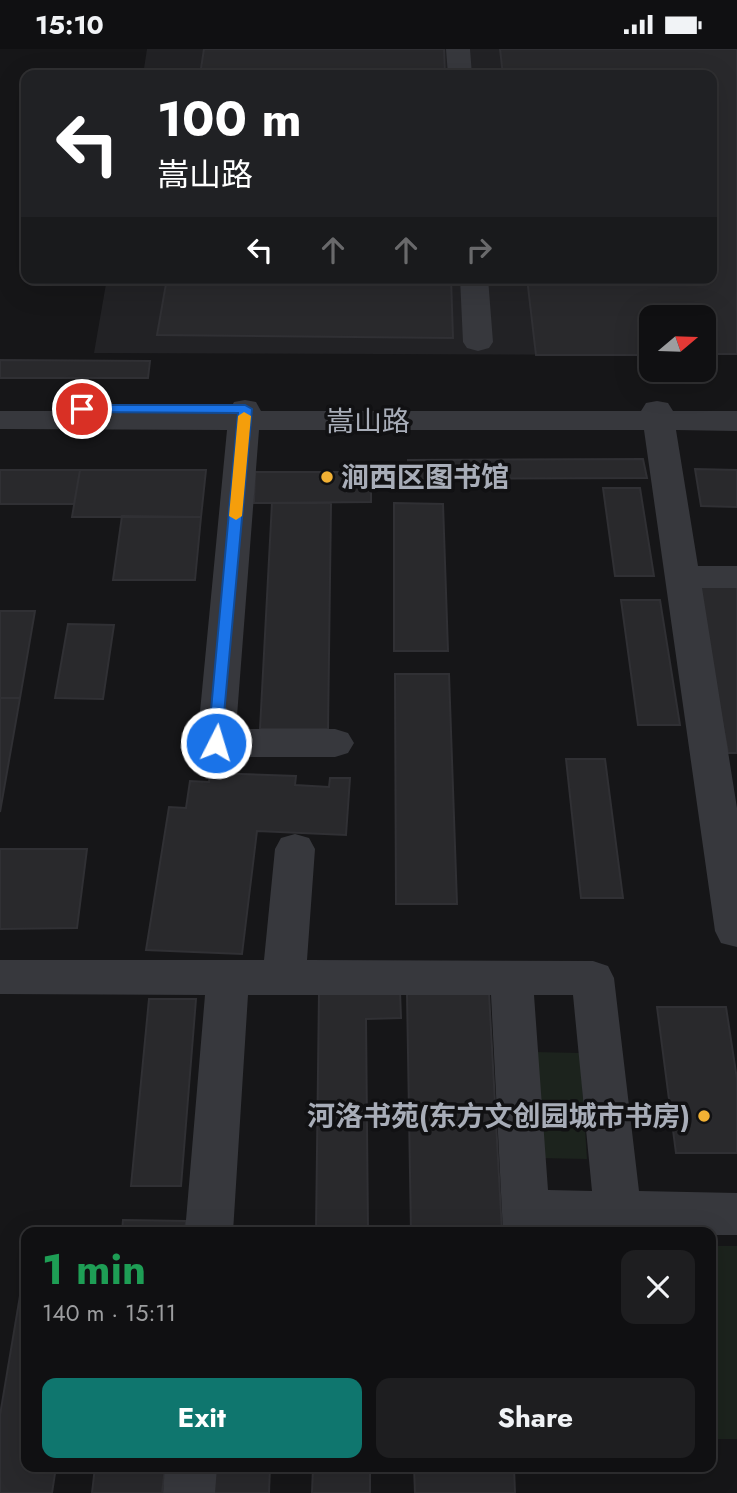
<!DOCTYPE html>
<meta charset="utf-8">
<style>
:root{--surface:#101012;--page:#1e1e20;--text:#f1f3f6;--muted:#9c9d9f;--line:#303032;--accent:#0f766e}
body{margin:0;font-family:Jost,"Noto Sans SC",sans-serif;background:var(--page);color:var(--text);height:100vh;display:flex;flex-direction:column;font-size:26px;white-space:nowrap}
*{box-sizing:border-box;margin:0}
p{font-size:23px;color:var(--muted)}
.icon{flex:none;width:38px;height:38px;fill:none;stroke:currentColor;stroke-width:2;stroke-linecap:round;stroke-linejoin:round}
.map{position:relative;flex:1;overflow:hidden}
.panel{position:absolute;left:21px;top:1178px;width:695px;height:245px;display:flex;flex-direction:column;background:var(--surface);border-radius:14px;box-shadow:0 7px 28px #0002,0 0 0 2px var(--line)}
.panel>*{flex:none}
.banner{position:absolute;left:21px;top:21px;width:696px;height:214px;border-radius:14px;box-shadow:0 7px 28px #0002,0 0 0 2px var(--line);background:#202124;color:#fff;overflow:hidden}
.needle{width:46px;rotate:71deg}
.tools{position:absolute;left:639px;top:256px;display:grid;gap:14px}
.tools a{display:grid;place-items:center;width:77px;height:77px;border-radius:14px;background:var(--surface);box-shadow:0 7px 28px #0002,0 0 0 2px var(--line);font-size:35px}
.pin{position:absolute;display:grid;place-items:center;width:60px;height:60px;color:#fff;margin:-30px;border:4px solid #fff;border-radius:50%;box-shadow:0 2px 7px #0007}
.me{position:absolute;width:77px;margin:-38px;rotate:5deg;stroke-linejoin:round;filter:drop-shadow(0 0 5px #0008)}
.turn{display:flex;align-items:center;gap:24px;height:147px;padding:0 21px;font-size:32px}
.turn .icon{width:91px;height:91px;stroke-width:2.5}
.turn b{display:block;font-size:49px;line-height:60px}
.lanes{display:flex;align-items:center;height:66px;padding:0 21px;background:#0003;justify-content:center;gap:35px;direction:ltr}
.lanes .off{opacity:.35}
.round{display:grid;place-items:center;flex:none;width:74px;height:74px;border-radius:14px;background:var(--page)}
.headline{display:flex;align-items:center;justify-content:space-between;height:119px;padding:0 21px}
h1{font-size:42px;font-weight:700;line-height:52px;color:#1e9e55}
.cta{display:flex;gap:14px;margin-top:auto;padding:14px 21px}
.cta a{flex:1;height:80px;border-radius:14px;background:var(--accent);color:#fff;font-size:28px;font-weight:700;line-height:80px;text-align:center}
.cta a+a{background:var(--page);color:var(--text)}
.status{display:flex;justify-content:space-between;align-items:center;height:49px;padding:0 35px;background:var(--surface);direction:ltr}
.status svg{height:19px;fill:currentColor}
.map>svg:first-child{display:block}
.built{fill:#222225}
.green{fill:#1c231d}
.building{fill:#29292c;stroke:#303034;stroke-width:2}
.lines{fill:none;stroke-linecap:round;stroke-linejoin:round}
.minor{fill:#37383d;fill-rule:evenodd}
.route{fill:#1a73e8;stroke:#114b97;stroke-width:2}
.slow{fill:#f59e0b}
.poi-dot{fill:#f2b134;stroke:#111113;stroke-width:2.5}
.labels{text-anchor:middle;stroke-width:7;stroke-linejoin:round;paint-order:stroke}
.street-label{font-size:28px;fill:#a8adb8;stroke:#111113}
.poi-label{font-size:28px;font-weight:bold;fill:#a8adb8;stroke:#111113;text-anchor:start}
</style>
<div class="status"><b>15:10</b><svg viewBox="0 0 49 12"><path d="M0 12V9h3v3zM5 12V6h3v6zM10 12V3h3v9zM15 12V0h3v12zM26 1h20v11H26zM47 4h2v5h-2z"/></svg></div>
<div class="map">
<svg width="737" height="1444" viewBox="0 0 737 1444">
<rect width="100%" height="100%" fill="#161618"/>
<!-- built -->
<path class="built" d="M 147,0 L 737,0 L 737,305 L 704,305 L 704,268 L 651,268 L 651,306 L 94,304 L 107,229 L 712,229 L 712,26 L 143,26 Z"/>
<!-- green -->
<path class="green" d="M 534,1003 L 580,1004 L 587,1110 L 538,1109 Z
M 710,1197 L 737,1197 L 737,1390 L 711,1390 Z"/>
<!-- building -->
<path class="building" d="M 204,0 L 444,0 L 445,26 L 200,26 Z
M 500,0 L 737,0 L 737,305 L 704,305 L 704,268 L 651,268 L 651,306 L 536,306 L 527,229 L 712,229 L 712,26 L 503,26 Z
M 167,229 L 451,229 L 453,289 L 157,286 Z
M 0,311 L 150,312 L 148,329 L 0,329 Z
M 643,410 L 647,429 L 408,430 L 408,411 Z
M 695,420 L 737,421 L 737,458 L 701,457 Z
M 0,421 L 80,421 L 74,455 L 0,455 Z
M 80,421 L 206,421 L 201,468 L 72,468 Z
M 255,423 L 371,423 L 371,453 L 254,454 Z
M 603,439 L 640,439 L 654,527 L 615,527 Z
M 272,454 L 331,454 L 328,680 L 260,680 Z
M 394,454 L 443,455 L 448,602 L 394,602 Z
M 122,467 L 201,468 L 195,531 L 113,531 Z
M 697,538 L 737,538 L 737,704 L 728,704 Z
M 621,551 L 660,551 L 680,676 L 638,676 Z
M 0,562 L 35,562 L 20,649 L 0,649 Z
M 68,575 L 114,576 L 103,650 L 55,649 Z
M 395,625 L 449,625 L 457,855 L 396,855 Z
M 0,649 L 20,649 L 0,763 Z
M 566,710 L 605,710 L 623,849 L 581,849 Z
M 210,724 L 296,727 L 295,736 L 329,738 L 330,729 L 350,729 L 346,786 L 257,782 L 242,905 L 146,901 L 169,758 L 186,759 L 190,732 L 209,733 Z
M 0,800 L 87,800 L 77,879 L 0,880 Z
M 400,942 L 401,969 L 366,970 L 368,1183 L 316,1183 L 319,943 Z
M 407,944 L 489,944 L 502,1183 L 411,1183 Z
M 149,950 L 196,950 L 181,1137 L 131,1137 Z
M 657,958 L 726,958 L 737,1030 L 737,1104 L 676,1104 Z
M 123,1171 L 186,1172 L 185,1183 L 122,1183 Z
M 32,1178 L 90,1180 L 90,1183 L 31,1183 Z
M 26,1211 L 26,1418 L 56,1418 L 52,1444 L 0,1444 L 0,1366 Z
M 95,1418 L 165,1418 L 162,1444 L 92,1444 Z
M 212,1418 L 270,1418 L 269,1444 L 211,1444 Z
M 313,1418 L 370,1418 L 370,1444 L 312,1444 Z
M 414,1418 L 514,1418 L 515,1444 L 415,1444 Z"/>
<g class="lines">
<!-- minor -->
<path class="minor" d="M 446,0 L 470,0 L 472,26 L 448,26 Z
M 460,229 L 488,229 L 493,293 L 489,299 L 478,302 L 467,299 L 463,293 Z
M 245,351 L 256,353 L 261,362 L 641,362 L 646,354 L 657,352 L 668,354 L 673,362 L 737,362 L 737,382 L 676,381 L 698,517 L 737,517 L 737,539 L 702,539 L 737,759 L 737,898 L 721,894 L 715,882 L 644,381 L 259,381 L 236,680 L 335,680 L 348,684 L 354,694 L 348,704 L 335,708 L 216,708 L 203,704 L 197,694 L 227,381 L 0,380 L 0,362 L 229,362 L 234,353 Z
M 295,785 L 309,789 L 315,800 L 307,911 L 593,912 L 608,917 L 614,929 L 639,1142 L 737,1144 L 737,1186 L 710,1186 L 710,1183 L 503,1183 L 491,946 L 248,946 L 233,1183 L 185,1183 L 205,946 L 0,945 L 0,911 L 264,911 L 275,800 L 281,789 ZM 534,946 L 573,946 L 592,1142 L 548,1141 Z
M 165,1418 L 217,1418 L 215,1444 L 163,1444 Z"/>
</g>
<!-- route -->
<path class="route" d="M 82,356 L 245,356 L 252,360 L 221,698 L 210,698 L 208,694 L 238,364 L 77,363 L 77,357 Z"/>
<!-- slow -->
<path class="slow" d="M 244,363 L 251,367 L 242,467 L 236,471 L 229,467 L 238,367 Z"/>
<!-- markers -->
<g class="poi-dot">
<circle cx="327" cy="428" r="7"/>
<circle cx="704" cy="1067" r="7"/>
</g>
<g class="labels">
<!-- street labels -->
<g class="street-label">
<text x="368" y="382">嵩山路</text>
</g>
<!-- poi labels -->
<g class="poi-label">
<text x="341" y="438">涧西区图书馆</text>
<text x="690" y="1077" text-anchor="end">河洛书苑(东方文创园城市书房)</text>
</g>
</g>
</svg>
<div class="tools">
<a><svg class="needle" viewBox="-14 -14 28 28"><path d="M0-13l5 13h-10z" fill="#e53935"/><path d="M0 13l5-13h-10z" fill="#9c9d9f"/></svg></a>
</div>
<div class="pin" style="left:82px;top:360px;background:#d93025"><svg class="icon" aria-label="arrive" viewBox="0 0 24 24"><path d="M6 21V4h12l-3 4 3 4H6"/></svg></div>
<svg class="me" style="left:216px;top:694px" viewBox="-20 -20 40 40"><circle r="17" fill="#1a73e8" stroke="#fff" stroke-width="3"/><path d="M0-11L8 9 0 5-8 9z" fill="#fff"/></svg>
<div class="banner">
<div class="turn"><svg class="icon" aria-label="left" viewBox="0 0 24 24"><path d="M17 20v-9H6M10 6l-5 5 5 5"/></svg><div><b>100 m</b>嵩山路</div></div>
<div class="lanes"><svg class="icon" aria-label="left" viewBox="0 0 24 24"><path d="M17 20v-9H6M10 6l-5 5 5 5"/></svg><svg class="icon off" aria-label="ahead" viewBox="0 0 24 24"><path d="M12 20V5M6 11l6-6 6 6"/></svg><svg class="icon off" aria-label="ahead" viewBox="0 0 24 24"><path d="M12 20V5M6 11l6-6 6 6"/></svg><svg class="icon off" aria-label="right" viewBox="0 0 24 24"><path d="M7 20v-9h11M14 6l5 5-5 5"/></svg></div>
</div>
<section class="panel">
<div class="headline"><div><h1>1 min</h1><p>140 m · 15:11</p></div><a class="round"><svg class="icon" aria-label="close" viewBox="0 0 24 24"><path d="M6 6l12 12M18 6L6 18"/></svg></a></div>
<div class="cta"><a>Exit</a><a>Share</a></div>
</section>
</div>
